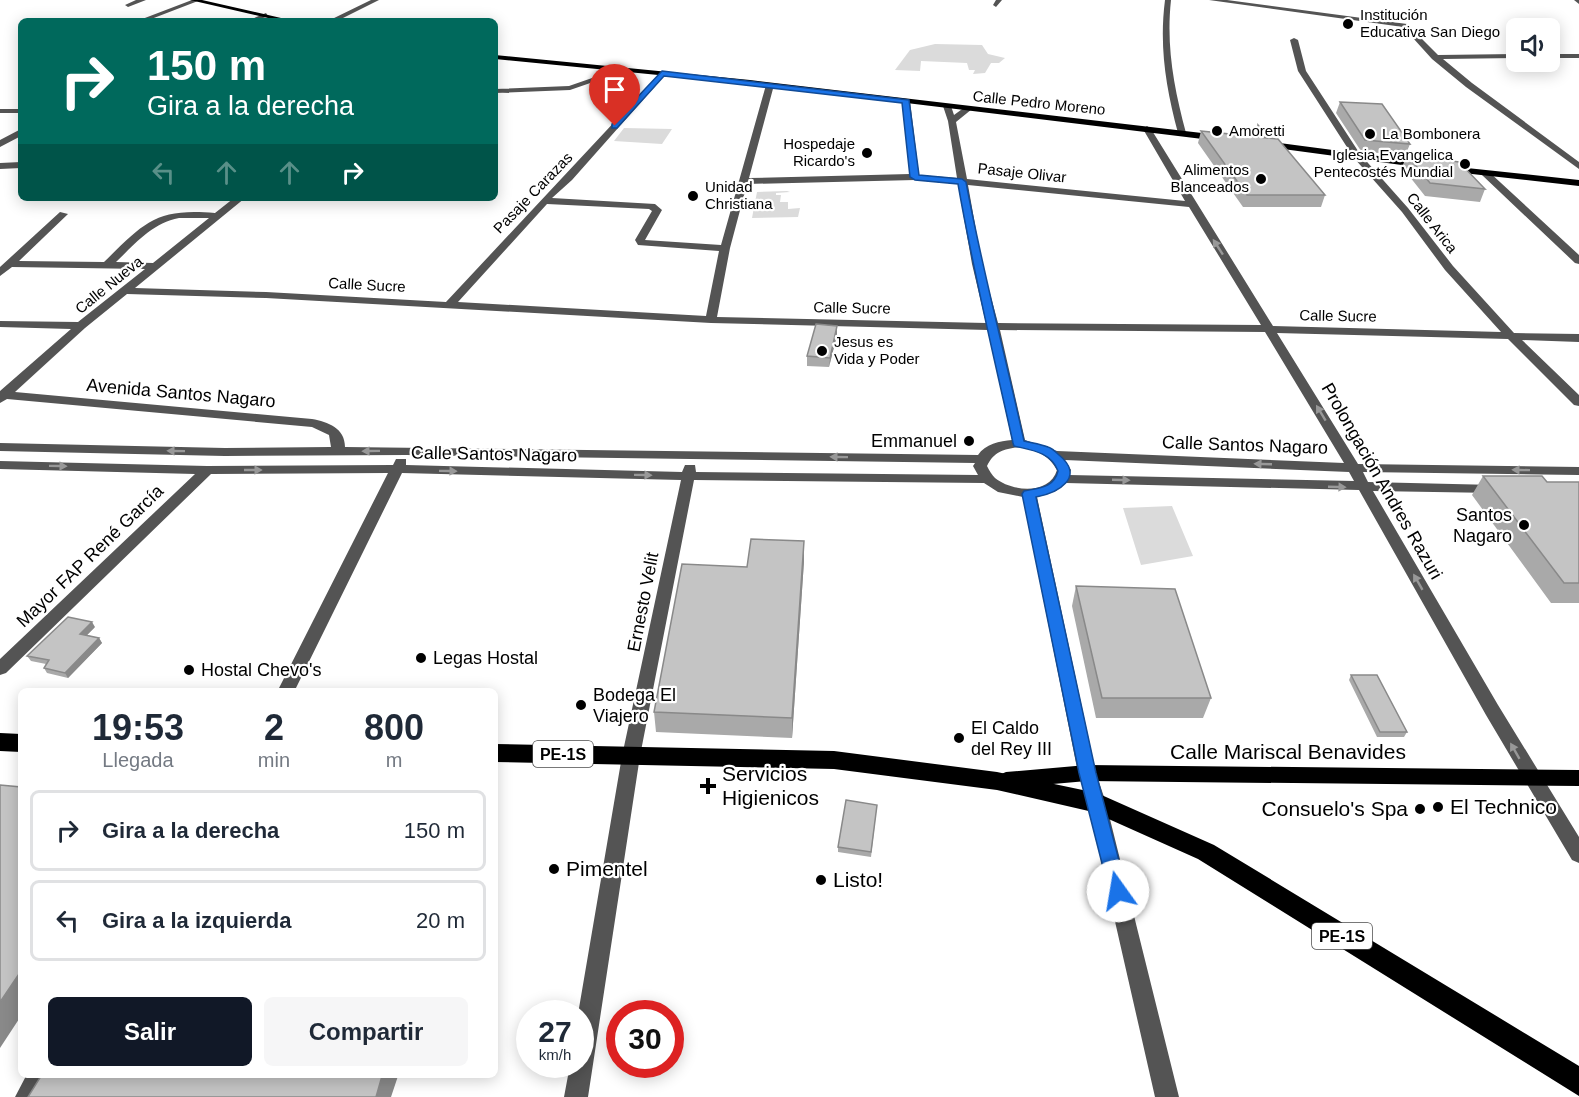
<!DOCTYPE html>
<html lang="es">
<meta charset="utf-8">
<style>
:root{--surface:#fff;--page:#f6f6f7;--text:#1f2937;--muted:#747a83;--line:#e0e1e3;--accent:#111827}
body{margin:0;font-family:Helvetica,sans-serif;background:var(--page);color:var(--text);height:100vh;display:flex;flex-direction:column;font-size:22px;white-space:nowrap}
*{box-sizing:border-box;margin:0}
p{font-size:20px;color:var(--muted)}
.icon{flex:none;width:33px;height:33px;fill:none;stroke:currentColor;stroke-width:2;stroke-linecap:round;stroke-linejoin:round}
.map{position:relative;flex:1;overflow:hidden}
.drawer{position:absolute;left:18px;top:688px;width:480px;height:390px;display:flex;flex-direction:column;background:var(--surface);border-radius:9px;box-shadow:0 3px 15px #0003}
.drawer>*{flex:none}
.hud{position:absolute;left:18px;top:18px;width:480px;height:183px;border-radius:9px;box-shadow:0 3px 15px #0003;background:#00695c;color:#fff;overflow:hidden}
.controls{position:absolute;left:1506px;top:18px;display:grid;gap:12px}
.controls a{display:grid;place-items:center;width:54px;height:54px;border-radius:9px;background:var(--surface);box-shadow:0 3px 15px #0003;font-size:30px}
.speed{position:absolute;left:516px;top:1000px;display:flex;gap:12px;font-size:30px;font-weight:700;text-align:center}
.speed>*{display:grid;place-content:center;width:78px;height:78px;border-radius:50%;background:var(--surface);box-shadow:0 3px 15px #0003;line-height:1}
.speed small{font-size:15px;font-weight:400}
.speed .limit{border:9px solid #d22;background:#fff;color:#111}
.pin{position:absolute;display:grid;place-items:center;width:51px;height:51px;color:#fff;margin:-62px -26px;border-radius:50% 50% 50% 0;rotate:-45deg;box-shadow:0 0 6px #0007}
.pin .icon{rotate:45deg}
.me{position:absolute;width:66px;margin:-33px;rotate:347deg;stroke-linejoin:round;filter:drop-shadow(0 0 4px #0008)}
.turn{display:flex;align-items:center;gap:21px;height:126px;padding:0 30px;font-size:27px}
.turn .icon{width:78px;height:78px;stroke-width:2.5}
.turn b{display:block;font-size:42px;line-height:51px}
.lanes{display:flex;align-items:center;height:57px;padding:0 30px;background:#0003;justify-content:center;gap:30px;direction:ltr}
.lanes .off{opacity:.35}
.eta{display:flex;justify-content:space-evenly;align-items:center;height:102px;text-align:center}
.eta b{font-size:36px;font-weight:600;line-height:42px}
.primary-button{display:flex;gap:12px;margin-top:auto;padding:12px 30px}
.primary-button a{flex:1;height:69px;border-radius:9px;background:var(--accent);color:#fff;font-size:24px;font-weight:600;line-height:69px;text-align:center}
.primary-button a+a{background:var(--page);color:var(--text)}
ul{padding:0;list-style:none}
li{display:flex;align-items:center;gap:18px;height:81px;margin:0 12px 9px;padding:0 18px;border:3px solid var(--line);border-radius:9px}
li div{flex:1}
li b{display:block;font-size:22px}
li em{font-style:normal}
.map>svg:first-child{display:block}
.green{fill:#dbdbdb}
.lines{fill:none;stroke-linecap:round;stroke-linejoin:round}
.minor{fill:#545454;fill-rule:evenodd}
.major{fill:#000;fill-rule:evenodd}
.highway{fill:#000;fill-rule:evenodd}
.wall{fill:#a9a9a9}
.shaded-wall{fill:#898989}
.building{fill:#c4c4c4;stroke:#898989;stroke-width:1.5}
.oneway{fill:#989898}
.route{fill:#1a73e8;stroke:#114b97;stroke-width:1.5}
.poi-dot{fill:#000;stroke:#fff;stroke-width:2}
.labels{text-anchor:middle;stroke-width:4.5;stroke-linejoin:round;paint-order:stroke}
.far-poi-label{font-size:15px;fill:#000;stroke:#fff;text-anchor:start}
.far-street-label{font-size:15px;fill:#000;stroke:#fff}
.shield{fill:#fff;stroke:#4c4c4c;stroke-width:1.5}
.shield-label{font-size:16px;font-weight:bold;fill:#000}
.street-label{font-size:18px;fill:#000;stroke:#fff}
.poi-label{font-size:18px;fill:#000;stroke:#fff;text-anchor:start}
.near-street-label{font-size:21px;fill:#000;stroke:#fff}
.near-poi-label{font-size:21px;fill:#000;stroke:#fff;text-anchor:start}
</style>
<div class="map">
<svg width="1579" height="1097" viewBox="0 0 1579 1097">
<rect width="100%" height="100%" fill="#fff"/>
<!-- green -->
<path class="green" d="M 935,44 L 982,45 L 988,54 L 1005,58 L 999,63 L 991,63 L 985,73 L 973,74 L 975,70 L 969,70 L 967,63 L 921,61 L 920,71 L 895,70 L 910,50 Z
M 624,128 L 672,129 L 662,144 L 614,141 Z
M 787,191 L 790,192 L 776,193 L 776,195 L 781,195 L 780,202 L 788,202 L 788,209 L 800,208 L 798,217 L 752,218 L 757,192 Z
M 1172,506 L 1193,556 L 1141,565 L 1123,508 Z"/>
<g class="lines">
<!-- minor -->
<path class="minor" d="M 136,0 L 146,0 L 128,7 L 125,5 Z
M 192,0 L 198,1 L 146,21 L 137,21 Z
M 371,0 L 379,0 L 337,21 L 328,21 Z
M 996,0 L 1002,0 L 996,7 L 993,5 Z
M 1165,0 L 1171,0 C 1166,47 1174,88 1186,133 L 1182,136 L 1178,133 C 1166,88 1159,47 1165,0 Z
M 1209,0 L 1227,0 L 1407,24 L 1438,55 L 1516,54 L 1516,58 L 1443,59 L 1472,83 L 1579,162 L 1579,169 L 1466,87 L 1432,59 L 1403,27 Z
M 1574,0 L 1579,0 L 1579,4 Z
M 266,13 L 268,16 L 256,21 L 247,21 Z
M 1294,38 L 1298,40 L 1306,71 L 1360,154 L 1408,208 L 1453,266 L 1514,333 L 1579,334 L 1579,342 L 1522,340 L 1579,395 L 1579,406 L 1574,405 L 1508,339 L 1277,333 L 1358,464 L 1579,467 L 1579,475 L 1363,472 L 1368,482 L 1495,485 L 1502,489 L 1495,493 L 1373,491 L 1498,705 L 1579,837 L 1579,863 L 1572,860 L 1486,715 L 1359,490 L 1066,483 L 1056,491 L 1037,497 L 1096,773 L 1106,803 L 1179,1097 L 1155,1097 L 1088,803 L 1078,773 L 1023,497 L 998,492 L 984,483 L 694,480 L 640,756 L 588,1097 L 564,1097 L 570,1065 L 580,1065 L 580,1014 L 578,1014 L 622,756 L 681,480 L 402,473 L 294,692 L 277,692 L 388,473 L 211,474 L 6,673 L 0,675 L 0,659 L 195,474 L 0,469 L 0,461 L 207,466 L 393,465 L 396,459 L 406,459 L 406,465 L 682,472 L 685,465 L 695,465 L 696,472 L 978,475 L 973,466 L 975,463 L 406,455 L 225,456 L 0,451 L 0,443 L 225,448 L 331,447 L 329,435 L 312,427 L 7,399 L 0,403 L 0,391 L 71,329 L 0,327 L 0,321 L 78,322 L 145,269 L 12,267 L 0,276 L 0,267 L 60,212 L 68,214 L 19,261 L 104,262 C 145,222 156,208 215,213 L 234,198 L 245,198 L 135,288 L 266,292 L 446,302 L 662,71 L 665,71 L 665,75 L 572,180 L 552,198 L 655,204 L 662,210 L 645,240 L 721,245 L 766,85 L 770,83 L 774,85 L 749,178 L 910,174 L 902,101 L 906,99 L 910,101 L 919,175 L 957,178 L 948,121 L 943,106 L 947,104 L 951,106 L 954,115 L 965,107 L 972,109 L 956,122 L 967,179 L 1185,201 L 1143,129 L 1147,126 L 1151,129 L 1273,326 L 1501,332 L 1445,270 L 1402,212 L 1354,158 L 1298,71 L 1290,40 ZM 915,180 L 958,184 L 972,264 L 986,323 L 717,317 L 730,248 L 747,184 ZM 968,185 L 1189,207 L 1261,325 L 998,323 L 982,264 ZM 547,204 L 649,209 L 652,211 L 635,240 L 638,245 L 719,251 L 706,316 L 458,302 ZM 179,218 L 209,218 L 153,263 L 116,262 C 135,244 152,223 179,218 ZM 127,294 L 266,298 L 711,323 L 988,330 L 1012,440 C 1000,441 985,444 978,455 L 345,447 C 345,428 328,422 312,419 L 15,392 L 85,328 ZM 1000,330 L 1265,332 L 1344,463 L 1057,451 L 1025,440 ZM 1019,447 C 1036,450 1048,454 1057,470 C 1050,495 1012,492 995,478 C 992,475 989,470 987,466 C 994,451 1004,449 1019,447 ZM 1065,460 L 1349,472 L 1354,481 L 1069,475 L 1071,470 Z
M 1550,54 L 1579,54 L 1579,58 L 1550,58 Z
M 621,68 L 628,70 L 570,90 L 495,93 L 495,89 L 569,86 Z
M 0,109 L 21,109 L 21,113 L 0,113 Z
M 21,129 L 21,136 L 0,147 L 0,140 Z
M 21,162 L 21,168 L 0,169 L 0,163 Z
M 1482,171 L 1488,171 L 1579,255 L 1579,264 L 1575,263 L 1482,175 Z
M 26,1076 L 50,1076 L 40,1097 L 15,1097 Z"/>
<!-- major -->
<path class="major" d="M 190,0 L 202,0 L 294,21 L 281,21 Z
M 495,55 L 750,80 L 1219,135 L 1223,138 L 1219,141 L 750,84 L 495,59 Z
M 1264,141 L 1424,162 L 1429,165 L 1424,168 L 1261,146 L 1260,144 Z
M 1448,166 L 1579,180 L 1579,186 L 1445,171 L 1443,169 Z
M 1087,765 L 1579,770 L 1579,786 L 1087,781 L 1006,788 L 999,785 L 997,780 L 999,775 L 1006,772 Z"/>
<!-- highway -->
<path class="highway" d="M 0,733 L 21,734 L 21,752 L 0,751 Z
M 495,744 L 834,751 L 997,772 L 1097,793 L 1214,845 L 1579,1066 L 1579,1096 L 1198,859 L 1093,812 L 997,790 L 834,769 L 495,762 Z"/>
</g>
<!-- wall -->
<path class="wall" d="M 1340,102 L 1410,144 L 1405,156 L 1361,151 L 1336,113 Z
M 1258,125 L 1267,136 L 1266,138 L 1325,195 L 1321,207 L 1243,207 L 1198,143 L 1201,131 L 1257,137 Z
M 1407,155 L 1485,189 L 1480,202 L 1425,196 L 1402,167 Z
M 837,335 L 829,367 L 807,366 L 807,356 Z
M 1483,476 L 1547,482 L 1579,482 L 1579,603 L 1551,603 L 1472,495 Z
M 804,561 L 792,738 L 656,732 L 654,712 L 747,567 Z
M 1076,586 L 1211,698 L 1203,718 L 1096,718 L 1072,606 Z
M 95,627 L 87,635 L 99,638 L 102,643 L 68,678 L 47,673 L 44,668 L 46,664 L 31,661 L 27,656 Z
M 1351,675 L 1407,732 L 1404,737 L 1377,737 L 1349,680 Z
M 877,805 L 871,857 L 838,852 L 838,847 Z"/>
<!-- shaded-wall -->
<path class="shaded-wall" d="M 837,326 L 837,335 L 829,367 L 830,358 Z
M 804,541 L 804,561 L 792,738 L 792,718 Z
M 92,622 L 95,627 L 83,639 L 80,634 Z
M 99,638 L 102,643 L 68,678 L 65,673 Z
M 21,971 L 21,1016 L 0,1048 L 0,1002 Z
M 382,1076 L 398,1076 L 391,1097 L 376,1097 Z"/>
<!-- building -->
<path class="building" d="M 1340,102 L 1382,104 L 1410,144 L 1365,140 Z
M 1258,125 L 1267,136 L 1258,135 Z
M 1201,131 L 1278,139 L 1325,195 L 1247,195 Z
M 1407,155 L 1459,162 L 1485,189 L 1430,183 Z
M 816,324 L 837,326 L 830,358 L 807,356 Z
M 1483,476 L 1542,476 L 1547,482 L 1579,482 L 1579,583 L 1564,583 Z
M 751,539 L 804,541 L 792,718 L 654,712 L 682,564 L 747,567 Z
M 1076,586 L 1175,589 L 1211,698 L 1102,698 Z
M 68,617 L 92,622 L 80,634 L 99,638 L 65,673 L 44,668 L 49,660 L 27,656 Z
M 1351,675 L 1377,675 L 1407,732 L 1380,732 Z
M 0,785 L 21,787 L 21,971 L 0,1002 Z
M 846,800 L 877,805 L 871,852 L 838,847 Z
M 41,1076 L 382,1076 L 376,1097 L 28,1097 Z"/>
<!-- one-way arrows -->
<defs><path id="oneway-solid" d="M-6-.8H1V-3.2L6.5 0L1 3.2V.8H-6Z" transform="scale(1.5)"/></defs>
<g class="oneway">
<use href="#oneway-solid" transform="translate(1218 247) rotate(-123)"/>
<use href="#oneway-solid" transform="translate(1321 413) rotate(-121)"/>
<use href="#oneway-solid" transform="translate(176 451) rotate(-179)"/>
<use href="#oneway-solid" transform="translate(371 451) rotate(179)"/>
<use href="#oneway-solid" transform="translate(839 457) rotate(-179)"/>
<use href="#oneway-solid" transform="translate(1263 464) rotate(-178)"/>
<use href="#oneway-solid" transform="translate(58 466) rotate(1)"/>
<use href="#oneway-solid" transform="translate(253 470)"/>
<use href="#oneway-solid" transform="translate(1521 470) rotate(-179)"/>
<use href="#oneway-solid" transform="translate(448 471) rotate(1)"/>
<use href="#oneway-solid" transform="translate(643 475) rotate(1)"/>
<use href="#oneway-solid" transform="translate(1121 480) rotate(2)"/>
<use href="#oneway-solid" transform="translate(1337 487) rotate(2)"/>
<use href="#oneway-solid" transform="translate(1418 582) rotate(-120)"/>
<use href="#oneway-solid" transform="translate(1515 751) rotate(-120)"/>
</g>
<!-- route -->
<path class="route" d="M 662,71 L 909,100 L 919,175 L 962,179 L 966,182 C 982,269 1005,354 1024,441 C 1032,443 1040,444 1048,447 C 1052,448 1056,452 1059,455 C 1086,477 1058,493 1036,497 L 1096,773 L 1127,891 L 1125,897 L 1118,900 L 1112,897 L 1109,891 L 1079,773 L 1022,494 L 1024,491 C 1039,488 1054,488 1058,471 C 1051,452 1031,450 1014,446 L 1013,443 C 994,357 973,271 958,184 L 915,180 L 910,177 L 902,103 L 664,76 L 617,128 L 612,128 L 612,124 Z"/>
<!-- markers -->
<g class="poi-dot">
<circle cx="1348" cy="24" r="6"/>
<circle cx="1217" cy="131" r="6"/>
<circle cx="1370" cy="134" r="6"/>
<circle cx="867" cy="153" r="6"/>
<circle cx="1465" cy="164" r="6"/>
<circle cx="1261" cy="179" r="6"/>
<circle cx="693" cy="196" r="6"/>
<circle cx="822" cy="351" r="6"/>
<circle cx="969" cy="441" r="6"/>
<circle cx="1524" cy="525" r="6"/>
<circle cx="421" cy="658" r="6"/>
<circle cx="189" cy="670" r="6"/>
<circle cx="581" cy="705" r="6"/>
<circle cx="959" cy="738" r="6"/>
<path d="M705 777h6v6h6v6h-6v6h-6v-6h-6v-6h6z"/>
<circle cx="1438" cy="807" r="6"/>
<circle cx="1420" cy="809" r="6"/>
<circle cx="554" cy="869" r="6"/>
<circle cx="821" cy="880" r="6"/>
</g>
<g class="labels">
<!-- far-poi labels -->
<g class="far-poi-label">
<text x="1360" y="20">Institución<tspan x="1360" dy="17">Educativa San Diego</tspan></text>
<text x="1229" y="136">Amoretti</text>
<text x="1382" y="139">La Bombonera</text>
<text x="855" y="149" text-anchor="end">Hospedaje<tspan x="855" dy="17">Ricardo's</tspan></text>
<text x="1453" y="160" text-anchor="end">Iglesia Evangelica<tspan x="1453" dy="17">Pentecostés Mundial</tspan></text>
<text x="1249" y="175" text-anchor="end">Alimentos<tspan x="1249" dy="17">Blanceados</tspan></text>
<text x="705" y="192">Unidad<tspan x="705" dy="17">Christiana</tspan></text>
<text x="834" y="347">Jesus es<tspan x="834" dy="17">Vida y Poder</tspan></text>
</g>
<!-- far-street labels -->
<g class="far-street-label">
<text transform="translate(1039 103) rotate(6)" y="5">Calle Pedro Moreno</text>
<text transform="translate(1022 173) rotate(6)" y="5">Pasaje Olivar</text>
<text transform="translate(533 193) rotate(-46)" y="5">Pasaje Carazas</text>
<text transform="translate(1432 223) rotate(52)" y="5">Calle Arica</text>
<text transform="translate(109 285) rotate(-39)" y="5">Calle Nueva</text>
<text transform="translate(367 285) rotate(3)" y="5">Calle Sucre</text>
<text transform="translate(852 308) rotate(1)" y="5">Calle Sucre</text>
<text transform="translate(1338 316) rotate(1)" y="5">Calle Sucre</text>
</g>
<!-- shield labels -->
<g class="shield">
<rect x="533" y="741" width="60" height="26" rx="4.5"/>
<rect x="1312" y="923" width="60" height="26" rx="4.5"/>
</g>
<g class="shield-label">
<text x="563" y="760">PE-1S</text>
<text x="1342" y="942">PE-1S</text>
</g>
<!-- street labels -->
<g class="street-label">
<text transform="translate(181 393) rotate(5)" y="6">Avenida Santos Nagaro</text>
<text transform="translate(1245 445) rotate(2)" y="6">Calle Santos Nagaro</text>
<text transform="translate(494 454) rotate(1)" y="6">Calle Santos Nagaro</text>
<text transform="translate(1382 481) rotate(60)" y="6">Prolongación Andres Razuri</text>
<text transform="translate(90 556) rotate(-44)" y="6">Mayor FAP René García</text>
<text transform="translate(643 602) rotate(-79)" y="6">Ernesto Velit</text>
</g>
<!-- poi labels -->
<g class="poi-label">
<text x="957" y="447" text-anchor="end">Emmanuel</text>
<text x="1512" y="521" text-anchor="end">Santos<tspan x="1512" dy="21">Nagaro</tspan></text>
<text x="433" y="664">Legas Hostal</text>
<text x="201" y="676">Hostal Chevo's</text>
<text x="593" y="701">Bodega El<tspan x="593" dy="21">Viajero</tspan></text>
<text x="971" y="734">El Caldo<tspan x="971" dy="21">del Rey III</tspan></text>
</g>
<!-- near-street labels -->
<g class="near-street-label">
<text x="1288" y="759">Calle Mariscal Benavides</text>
</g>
<!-- near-poi labels -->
<g class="near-poi-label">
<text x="722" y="781">Servicios<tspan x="722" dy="24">Higienicos</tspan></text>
<text x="1450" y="814">El Technico</text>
<text x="1408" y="816" text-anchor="end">Consuelo's Spa</text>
<text x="566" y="876">Pimentel</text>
<text x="833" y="887">Listo!</text>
</g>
</g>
</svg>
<div class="controls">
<a><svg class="icon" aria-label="sound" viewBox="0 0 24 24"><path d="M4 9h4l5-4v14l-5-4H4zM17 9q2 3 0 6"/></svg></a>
</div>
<div class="speed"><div>27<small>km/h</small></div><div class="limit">30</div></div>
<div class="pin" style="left:615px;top:126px;background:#d93025"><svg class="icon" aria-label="arrive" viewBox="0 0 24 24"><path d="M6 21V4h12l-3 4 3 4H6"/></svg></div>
<svg class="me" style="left:1118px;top:891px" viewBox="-20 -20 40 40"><circle r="19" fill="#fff"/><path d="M0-13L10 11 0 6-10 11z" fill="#1a73e8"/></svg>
<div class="hud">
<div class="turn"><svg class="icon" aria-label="right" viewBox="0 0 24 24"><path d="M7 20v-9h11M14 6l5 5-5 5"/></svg><div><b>150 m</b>Gira a la derecha</div></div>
<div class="lanes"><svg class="icon off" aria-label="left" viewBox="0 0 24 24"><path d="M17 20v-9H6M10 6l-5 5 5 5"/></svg><svg class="icon off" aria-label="ahead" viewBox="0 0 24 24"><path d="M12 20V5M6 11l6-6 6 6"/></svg><svg class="icon off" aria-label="ahead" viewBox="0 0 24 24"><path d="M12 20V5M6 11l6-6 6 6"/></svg><svg class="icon" aria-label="right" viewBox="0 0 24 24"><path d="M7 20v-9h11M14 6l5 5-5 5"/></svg></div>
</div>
<section class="drawer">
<div class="eta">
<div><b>19:53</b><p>Llegada</p></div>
<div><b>2</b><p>min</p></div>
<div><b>800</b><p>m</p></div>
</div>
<ul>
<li><svg class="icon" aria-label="right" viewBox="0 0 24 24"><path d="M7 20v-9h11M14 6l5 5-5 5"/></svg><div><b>Gira a la derecha</b></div><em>150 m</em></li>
<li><svg class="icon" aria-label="left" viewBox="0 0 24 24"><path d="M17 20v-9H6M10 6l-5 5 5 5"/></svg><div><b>Gira a la izquierda</b></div><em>20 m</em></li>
</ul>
<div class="primary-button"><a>Salir</a><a>Compartir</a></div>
</section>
</div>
